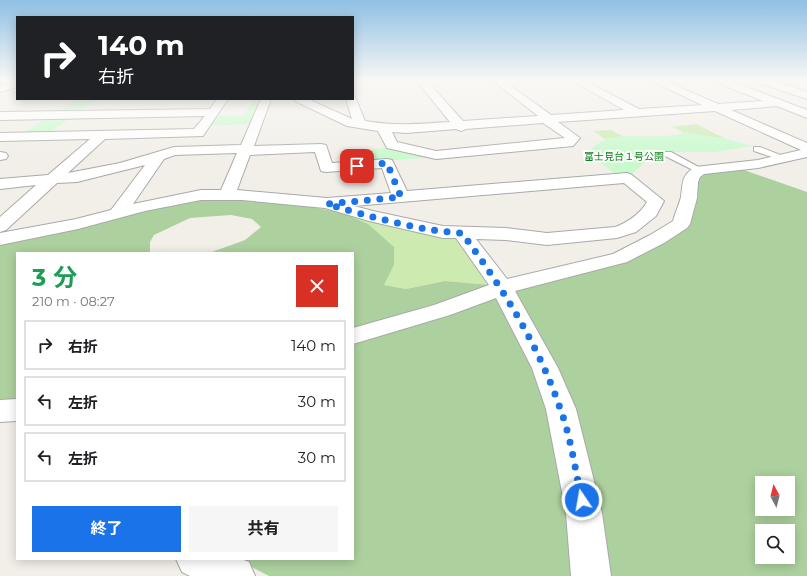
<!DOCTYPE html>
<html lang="ja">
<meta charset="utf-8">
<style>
:root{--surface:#fff;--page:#f6f6f6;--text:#202124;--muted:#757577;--line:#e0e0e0;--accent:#1a73e8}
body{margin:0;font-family:Montserrat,"Noto Sans JP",sans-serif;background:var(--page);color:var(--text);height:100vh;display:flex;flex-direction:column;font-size:15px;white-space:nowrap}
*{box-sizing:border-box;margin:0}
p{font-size:13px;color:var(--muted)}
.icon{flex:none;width:22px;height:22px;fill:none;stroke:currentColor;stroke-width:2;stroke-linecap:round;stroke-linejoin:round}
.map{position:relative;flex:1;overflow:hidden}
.side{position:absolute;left:16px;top:252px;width:338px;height:308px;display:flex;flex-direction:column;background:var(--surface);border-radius:0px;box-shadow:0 2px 10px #0003}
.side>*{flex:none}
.hud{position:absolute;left:16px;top:16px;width:338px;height:84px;border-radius:0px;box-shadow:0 2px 10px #0003;background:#202124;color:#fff;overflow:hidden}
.needle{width:26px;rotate:353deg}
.controls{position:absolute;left:755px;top:476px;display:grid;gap:8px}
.controls a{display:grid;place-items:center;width:40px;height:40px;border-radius:0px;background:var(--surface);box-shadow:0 2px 10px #0003;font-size:20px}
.pin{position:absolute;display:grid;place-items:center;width:34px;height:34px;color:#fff;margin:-17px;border-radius:8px;box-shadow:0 2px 6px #0006}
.me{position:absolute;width:44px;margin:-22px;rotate:348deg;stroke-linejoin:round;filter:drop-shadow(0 0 3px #0008)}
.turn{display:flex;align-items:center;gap:14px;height:84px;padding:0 16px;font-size:18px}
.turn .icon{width:52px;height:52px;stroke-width:2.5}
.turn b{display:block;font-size:28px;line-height:34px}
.round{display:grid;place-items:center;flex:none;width:42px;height:42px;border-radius:0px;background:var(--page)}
.overview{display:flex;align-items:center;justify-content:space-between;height:68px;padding:0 16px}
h1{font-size:24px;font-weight:700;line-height:30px;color:#1e9e55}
.button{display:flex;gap:8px;margin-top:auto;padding:8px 16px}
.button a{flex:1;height:46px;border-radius:0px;background:var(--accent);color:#fff;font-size:16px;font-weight:700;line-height:46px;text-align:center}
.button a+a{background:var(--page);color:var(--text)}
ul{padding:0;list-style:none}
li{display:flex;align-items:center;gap:12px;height:50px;margin:0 8px 6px;padding:0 8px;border:2px solid var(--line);border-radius:0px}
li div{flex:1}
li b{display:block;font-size:15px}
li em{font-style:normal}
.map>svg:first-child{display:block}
.grass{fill:#cdebb0}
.forest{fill:#add19e;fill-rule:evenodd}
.park{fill:#c8facc}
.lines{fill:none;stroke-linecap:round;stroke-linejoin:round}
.service-casing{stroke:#a9a9a9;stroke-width:2}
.minor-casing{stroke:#a9a9a9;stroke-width:2}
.service{fill:#fff;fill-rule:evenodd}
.minor{fill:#fff;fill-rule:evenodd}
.route{stroke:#1a73e8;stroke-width:7;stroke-dasharray:0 12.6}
.labels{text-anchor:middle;stroke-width:4;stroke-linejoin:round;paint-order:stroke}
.far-park-label{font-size:10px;fill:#0c8416;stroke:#fff}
</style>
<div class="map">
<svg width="807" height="576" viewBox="0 0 807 576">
<rect width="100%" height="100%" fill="#f2efe9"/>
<!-- grass -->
<path class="grass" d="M 696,124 L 726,139 L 685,133 L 672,127 Z
M 611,130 L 624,137 L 605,139 L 593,131 Z
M 342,213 L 439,236 L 459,237 L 490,285 L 445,281 L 406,289 L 383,285 L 394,265 Z"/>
<!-- forest -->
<path class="forest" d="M 738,168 L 807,192 L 807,576 L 604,576 L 512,288 L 624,262 L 677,235 L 689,224 L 692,182 L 702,172 ZM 762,483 L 788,483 L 788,509 L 762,509 ZM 762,531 L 788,531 L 788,557 L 762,557 Z
M 208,199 L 236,200 L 313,207 L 342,213 L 368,224 L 394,247 L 394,265 L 384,285 L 406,289 L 445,281 L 490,285 L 489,287 L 353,332 L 353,253 L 209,253 L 245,240 L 261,227 L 252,219 L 231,215 L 190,218 L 154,235 L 150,242 L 150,253 L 17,253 L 17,403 L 0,403 L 0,243 L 87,227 L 138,212 Z
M 498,293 L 546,398 L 578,576 L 269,576 L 236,559 L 353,559 L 353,342 Z"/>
<!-- park -->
<path class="park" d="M 77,99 L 98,99 L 78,113 L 55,113 Z
M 253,99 L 260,99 L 249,124 L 210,126 L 217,116 L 244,115 Z
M 50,116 L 73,116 L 48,134 L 22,134 Z
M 686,132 L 726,139 L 753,146 L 715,152 L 665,152 L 647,160 L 632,174 L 617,175 L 586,152 C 593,149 599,141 607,139 C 632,132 661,141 686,132 Z
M 393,147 L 433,157 L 369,162 L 364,150 Z"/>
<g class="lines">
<defs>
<path id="service" d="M 754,147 L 760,147 L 788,158 L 784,160 L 781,160 L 754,151 Z
M 665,152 L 671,152 L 704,170 L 700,172 L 697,172 L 665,156 Z"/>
<path id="minor" d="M 416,80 L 426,80 L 463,121 L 538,116 L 492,80 L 503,80 L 551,115 L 624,110 L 571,80 L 583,80 L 639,109 L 702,105 L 650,80 L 663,80 L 718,104 L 763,101 L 716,82 L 714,80 L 728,80 L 807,110 L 807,118 L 777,106 L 731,110 L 807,143 L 807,157 L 758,168 L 704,174 L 700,177 L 698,182 L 697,198 L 690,224 L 687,228 L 664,243 L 627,262 L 515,291 L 558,368 L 576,409 L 602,513 L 611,576 L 571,576 L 566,513 L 546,409 L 532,368 L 496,298 L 450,315 L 353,344 L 353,328 L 434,305 L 489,285 L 456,238 L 443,238 L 369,221 L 325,208 L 242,200 L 201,200 L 145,211 L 78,229 L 0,245 L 0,233 L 76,219 L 111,210 L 145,165 L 77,182 L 57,183 L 6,230 L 0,232 L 0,217 L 36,185 L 0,189 L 0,179 L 48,175 L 90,139 L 0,141 L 0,133 L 194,129 L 205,116 L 0,120 L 0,112 L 210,109 L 217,99 L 228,99 L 203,136 L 105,139 L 68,173 L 120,163 L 174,147 L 241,145 L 261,99 L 271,99 L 254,146 L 321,144 L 326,145 L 332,163 L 387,159 L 392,160 L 407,191 L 627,173 L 632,175 L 664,201 L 656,216 L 636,232 L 617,238 L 547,245 L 506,240 L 476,239 L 507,279 L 613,254 L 650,235 L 673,221 C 675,213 679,205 681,197 C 683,182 681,176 695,167 L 758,160 L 801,150 L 715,111 L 558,122 L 580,138 L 573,146 L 436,159 L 387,148 L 378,131 L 347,126 L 295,101 L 294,99 L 308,99 L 352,119 L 346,99 L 353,99 L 353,96 L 355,97 L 365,121 C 394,126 421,124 450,122 ZM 543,123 L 565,138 L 436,151 L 397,142 L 392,132 L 406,133 L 456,129 L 461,131 L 466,129 ZM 315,152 L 321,171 L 326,172 L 382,168 L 391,193 L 327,198 L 237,190 L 250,155 ZM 237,153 L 221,190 L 201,190 L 133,204 L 164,159 L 175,155 ZM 624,183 L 647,202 C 641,213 627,223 615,227 L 547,233 L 506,228 L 443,226 L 373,211 L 354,206 Z
M 755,80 L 770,80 L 807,92 L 807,99 L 757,82 Z
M 17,81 L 17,87 L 0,92 L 0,86 Z
M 0,152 L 6,153 L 8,156 L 6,159 L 0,160 Z
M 17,399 L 17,421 L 0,422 L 0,400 Z
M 176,559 L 241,559 L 249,562 L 255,576 L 190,576 L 182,572 Z"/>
</defs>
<!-- service casing -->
<use href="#service" class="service-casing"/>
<!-- minor casing -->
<use href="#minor" class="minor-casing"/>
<!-- service -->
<use href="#service" class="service"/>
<!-- minor -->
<use href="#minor" class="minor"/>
</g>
<!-- sky -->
<linearGradient id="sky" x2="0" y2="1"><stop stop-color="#8fc0e4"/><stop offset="0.5" stop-color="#f9f8f5"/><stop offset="1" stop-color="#f9f8f5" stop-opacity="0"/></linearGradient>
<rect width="807" height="161" fill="url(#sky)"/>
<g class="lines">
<!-- route -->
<path class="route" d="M 357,166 L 387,163 L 401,197 L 327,204 C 369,216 418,231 462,233 C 502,287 538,344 560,408 C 571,437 575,470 582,500"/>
</g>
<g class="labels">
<!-- far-park labels -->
<g class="far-park-label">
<text x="624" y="160">富士見台１号公園</text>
</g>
</g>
</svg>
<div class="controls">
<a><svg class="needle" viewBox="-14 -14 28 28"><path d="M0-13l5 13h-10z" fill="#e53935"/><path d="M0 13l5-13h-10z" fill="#757577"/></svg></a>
<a><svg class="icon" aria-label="search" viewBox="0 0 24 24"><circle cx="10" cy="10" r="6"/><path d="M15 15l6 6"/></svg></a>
</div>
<div class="pin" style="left:357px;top:166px;background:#d93025"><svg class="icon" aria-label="arrive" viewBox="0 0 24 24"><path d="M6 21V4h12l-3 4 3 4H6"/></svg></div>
<svg class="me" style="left:582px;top:500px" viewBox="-20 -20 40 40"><circle r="17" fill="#1a73e8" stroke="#fff" stroke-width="3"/><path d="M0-11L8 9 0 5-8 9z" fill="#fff"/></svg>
<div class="hud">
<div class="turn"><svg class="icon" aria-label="right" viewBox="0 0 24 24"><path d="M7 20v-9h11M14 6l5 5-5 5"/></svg><div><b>140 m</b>右折</div></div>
</div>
<section class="side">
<div class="overview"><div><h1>3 分</h1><p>210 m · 08:27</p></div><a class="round" style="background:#d93025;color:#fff"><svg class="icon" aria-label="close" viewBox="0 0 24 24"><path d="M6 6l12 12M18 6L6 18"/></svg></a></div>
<ul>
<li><svg class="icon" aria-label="right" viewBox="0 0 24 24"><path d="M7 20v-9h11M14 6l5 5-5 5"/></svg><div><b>右折</b></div><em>140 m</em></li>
<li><svg class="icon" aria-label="left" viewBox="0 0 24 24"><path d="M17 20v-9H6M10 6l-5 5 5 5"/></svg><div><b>左折</b></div><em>30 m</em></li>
<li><svg class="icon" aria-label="left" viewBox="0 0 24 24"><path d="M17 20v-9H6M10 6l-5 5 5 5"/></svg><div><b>左折</b></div><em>30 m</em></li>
</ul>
<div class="button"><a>終了</a><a>共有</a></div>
</section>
</div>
